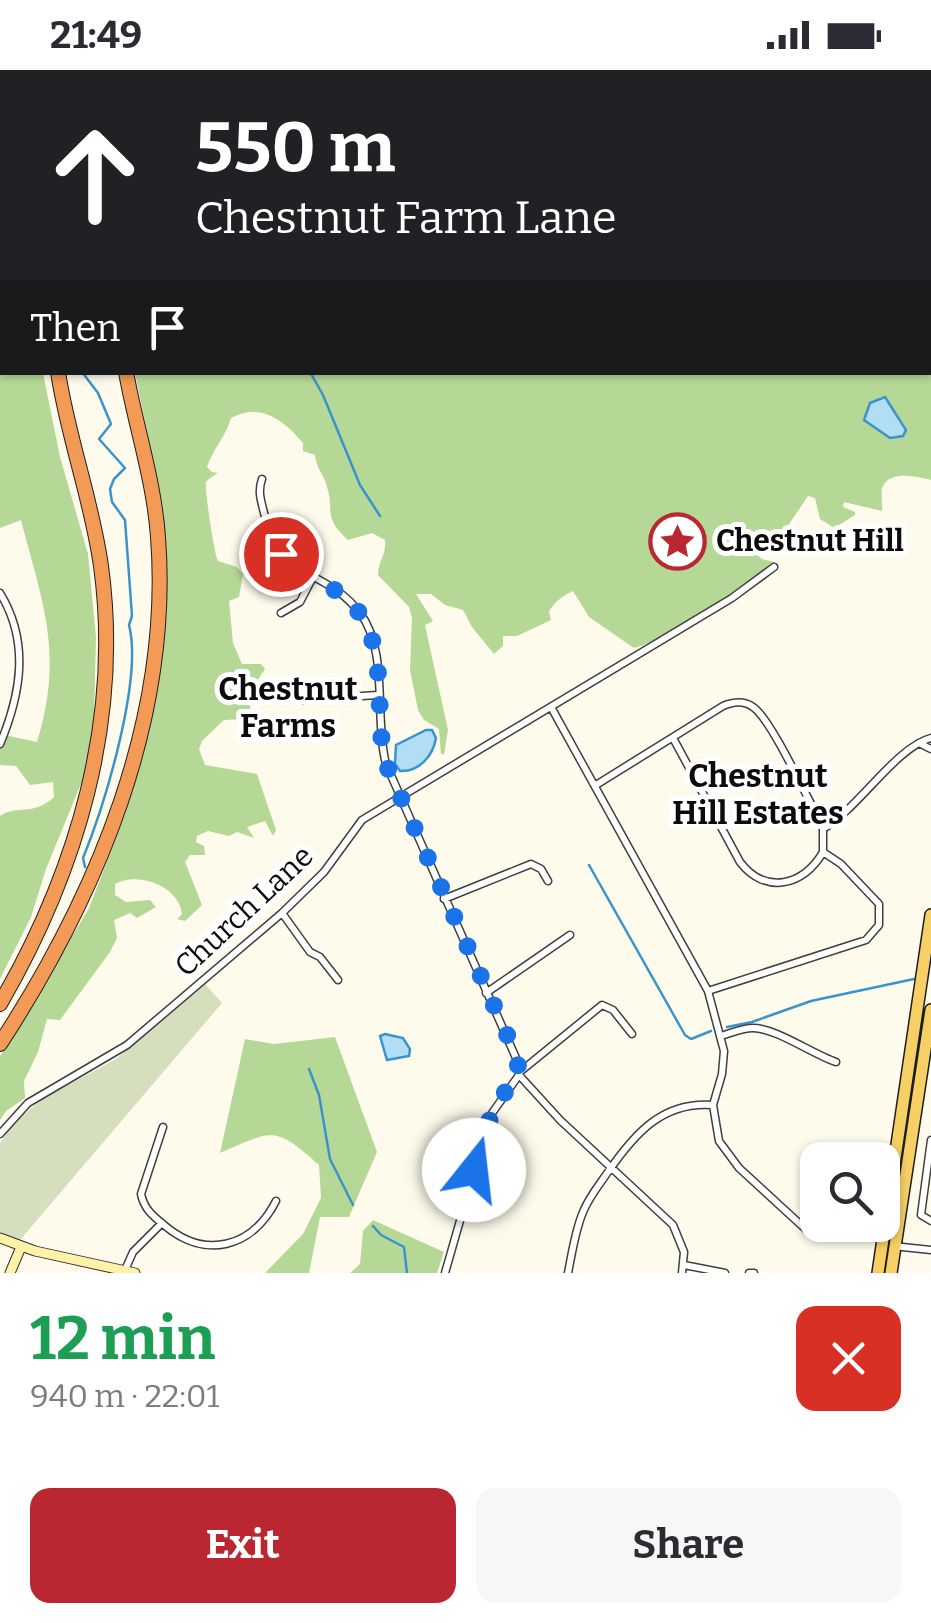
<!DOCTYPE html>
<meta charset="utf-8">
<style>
:root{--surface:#fff;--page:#f7f7f7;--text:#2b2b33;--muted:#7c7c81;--accent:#ba2731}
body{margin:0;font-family:Bitter,serif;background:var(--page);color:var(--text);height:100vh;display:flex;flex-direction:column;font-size:38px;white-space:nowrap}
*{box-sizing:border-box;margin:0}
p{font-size:32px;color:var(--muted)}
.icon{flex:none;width:55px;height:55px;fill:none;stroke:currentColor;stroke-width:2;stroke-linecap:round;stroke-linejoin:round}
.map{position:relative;height:1203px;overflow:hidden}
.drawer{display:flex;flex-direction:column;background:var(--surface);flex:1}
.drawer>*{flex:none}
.guide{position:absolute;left:0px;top:0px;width:932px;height:305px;box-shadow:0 2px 8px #0004;background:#202124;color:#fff;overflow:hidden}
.buttons{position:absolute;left:800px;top:1072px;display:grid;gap:20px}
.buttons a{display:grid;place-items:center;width:100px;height:100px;border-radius:20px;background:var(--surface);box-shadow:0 2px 8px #0004;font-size:50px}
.pin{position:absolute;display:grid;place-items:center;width:85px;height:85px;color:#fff;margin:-42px;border:5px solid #fff;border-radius:50%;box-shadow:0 2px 10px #0007}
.me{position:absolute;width:110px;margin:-55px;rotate:16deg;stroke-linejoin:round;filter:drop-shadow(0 0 8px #0008)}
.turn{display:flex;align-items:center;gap:35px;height:210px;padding:0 30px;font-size:45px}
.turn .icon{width:130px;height:130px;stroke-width:2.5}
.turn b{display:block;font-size:70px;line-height:85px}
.then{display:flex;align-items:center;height:95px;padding:0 30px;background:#0003;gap:20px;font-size:38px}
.round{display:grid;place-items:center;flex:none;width:105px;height:105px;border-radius:20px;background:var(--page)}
.overview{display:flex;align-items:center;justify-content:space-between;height:170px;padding:0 30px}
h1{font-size:60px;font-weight:700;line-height:75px;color:#1e9e55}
.action{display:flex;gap:20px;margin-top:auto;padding:20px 30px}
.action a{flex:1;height:115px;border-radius:20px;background:var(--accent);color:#fff;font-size:40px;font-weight:700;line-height:115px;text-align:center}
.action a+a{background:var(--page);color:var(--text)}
.status{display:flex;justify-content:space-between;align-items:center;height:70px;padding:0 50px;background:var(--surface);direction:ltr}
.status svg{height:28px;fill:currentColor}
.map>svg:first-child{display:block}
.forest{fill:#b5d896;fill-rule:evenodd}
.cemetery{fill:#d5dfbe}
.water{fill:#b1ddf5;stroke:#3a94cb;stroke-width:2.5}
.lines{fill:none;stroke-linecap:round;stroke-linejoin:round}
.stream{stroke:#3a94cb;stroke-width:2.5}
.street-casing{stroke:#3f3f3f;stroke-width:9}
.secondary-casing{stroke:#2e2e2e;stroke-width:11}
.primary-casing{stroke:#1d1d1d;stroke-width:14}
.highway-casing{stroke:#1d1d1d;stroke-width:16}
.street{stroke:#fff;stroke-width:6}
.secondary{stroke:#fef2a8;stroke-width:9}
.primary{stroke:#f6d064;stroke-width:11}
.highway{stroke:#f29a56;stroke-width:14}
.route{stroke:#1a73e8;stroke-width:18;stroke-dasharray:0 32.4}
.labels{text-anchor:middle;stroke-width:10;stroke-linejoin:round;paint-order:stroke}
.poi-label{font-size:30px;font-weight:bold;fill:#0c0c0c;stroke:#fff;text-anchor:start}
.street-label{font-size:30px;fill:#0c0c0c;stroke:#fff}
.neighbourhood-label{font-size:32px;font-weight:bold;fill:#0c0c0c;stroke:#fff}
</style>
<div class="status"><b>21:49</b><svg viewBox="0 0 49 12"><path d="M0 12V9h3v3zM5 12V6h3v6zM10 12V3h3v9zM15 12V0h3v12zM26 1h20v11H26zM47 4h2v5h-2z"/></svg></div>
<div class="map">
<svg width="931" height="1203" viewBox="0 0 931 1203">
<rect width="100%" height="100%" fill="#fffbec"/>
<!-- forest -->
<path class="forest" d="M 0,0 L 40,2 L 2,2 L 2,302 L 43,303 L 60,387 L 88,484 L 96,567 L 94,647 L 85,704 L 46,799 L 31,847 L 0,909 L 0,746 C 18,734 32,747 54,727 L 53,712 L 30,715 L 16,696 L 0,695 L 0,664 L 37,672 C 64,583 43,535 21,450 L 0,458 Z
M 95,0 L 525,0 L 94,2 Z
M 542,0 L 885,0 L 882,2 Z
M 931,203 L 931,410 C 918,407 891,400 883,416 C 880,421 883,434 882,441 L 844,432 L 843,437 L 855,442 L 855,445 L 834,458 L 820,449 L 815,428 L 808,426 L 781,466 L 788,475 L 786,481 L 772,484 L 752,480 L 762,489 L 774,492 L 770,496 C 742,517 665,571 634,578 L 589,547 L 573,521 C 562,526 556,531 549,541 L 551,550 L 517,566 L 503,566 L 503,576 L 494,584 L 472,557 L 463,540 L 445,535 L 431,524 L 416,524 L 433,551 L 425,555 L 448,660 L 444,684 L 441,684 L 439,659 L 424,650 L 418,640 L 410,600 L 412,548 L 409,537 L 378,505 C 378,492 387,483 385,470 L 372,463 L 348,470 C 322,446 335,443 327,417 C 324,404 316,399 315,385 L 303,381 L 303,373 C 284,350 260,332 231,348 C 226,366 213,379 207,397 L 212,402 L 218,403 C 216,404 207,410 206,412 C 204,415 214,484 218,491 L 237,497 L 243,504 L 239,527 L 229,531 L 233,573 L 242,594 L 261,594 L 265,599 L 247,626 L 255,655 L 251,659 L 244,649 L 224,650 L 202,671 L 199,679 L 205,695 L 257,704 L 276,760 L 273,766 L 265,751 L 247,757 L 254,768 L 237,762 L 229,766 L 208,761 L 197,766 L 196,772 L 204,776 L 205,785 L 190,785 L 185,792 L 202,835 L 185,851 L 177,849 L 182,844 C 179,816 138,801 115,814 L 115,825 L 126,832 L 150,830 L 156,837 L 137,848 L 130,843 L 114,850 L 117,868 L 110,882 L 60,950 L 47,949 L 38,982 L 24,1011 L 25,1028 L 6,1041 L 0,1050 L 0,986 L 89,838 L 120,758 L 142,680 L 155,622 L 167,542 L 163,439 L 135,303 L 930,302 ZM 881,327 L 887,329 L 906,360 L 890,368 L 865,350 L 867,338 Z
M 335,967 L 377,1082 L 349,1147 L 320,1147 L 309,1203 L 265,1203 L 303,1164 L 321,1128 L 319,1095 C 274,1055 273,1060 220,1083 L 245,969 L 274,974 Z
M 373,1150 L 444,1182 L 437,1203 L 350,1203 L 360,1194 L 363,1161 Z"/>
<!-- cemetery -->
<path class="cemetery" d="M 204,913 L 222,933 L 20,1170 L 0,1162 L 0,1073 L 12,1055 L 42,1029 L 116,989 Z"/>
<!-- water -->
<path class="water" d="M 885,327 L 906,360 L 903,366 L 890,368 L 864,350 L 870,333 Z
M 426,660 L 432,660 L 436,668 C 433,686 419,702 400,701 L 395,694 L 396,675 Z
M 385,964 L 403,968 L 410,979 L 409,986 L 387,990 L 380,966 Z"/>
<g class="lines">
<!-- stream -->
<path class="stream" d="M 294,0 L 296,2
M 483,0 L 483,2
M 6,2 L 8,0
M 172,2 L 175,0
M 0,14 L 2,13
M 0,78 L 2,79
M 0,209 L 2,208
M 82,302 L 98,323 L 111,354 L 99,369 L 125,398 L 114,409 L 110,419 L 112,432 L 125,450 L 132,546 L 129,555 C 143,609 105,734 83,788 L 85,797
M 310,302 L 323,325 L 360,415 L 380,446
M 589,795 L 685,965 L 691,969 L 711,961
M 727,957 L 752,952 L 811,931 L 914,909
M 309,999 L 319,1025 L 330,1089 L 353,1135
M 373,1156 L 381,1165 L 404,1177 L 407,1203"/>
<defs>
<path id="street" d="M 930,109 L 931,109
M 262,409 C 257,423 262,433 265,447 C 284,513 326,498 360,543 C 389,581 374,648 386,694 L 520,997 L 519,1005 L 490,1046 L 445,1203
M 0,523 C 30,572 21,624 0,674
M 281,543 L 300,532 L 313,507
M 303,630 L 377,625
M 551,637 L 708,921 L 724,981 L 722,1004 L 713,1035 L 719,1071 L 739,1098 L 812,1165
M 673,668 L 740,792 C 765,825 804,816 823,782
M 919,673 L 931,679
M 596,715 L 723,636 C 733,632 743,630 753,637 C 771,649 806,726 819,749 L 823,759 L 823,782 L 841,794 L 879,834 L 879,855 L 866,870 L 708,921
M 823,759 C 858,739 896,677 931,668
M 444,829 L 531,794 L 541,799 L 548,811
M 282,843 L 310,882 L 320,887 L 338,910
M 486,923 L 570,865
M 721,966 C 731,963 742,958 753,958 C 776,958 812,984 836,992
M 521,1001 L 602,935 L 613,940 L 632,964
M 519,1005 L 560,1050 L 673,1155 L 684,1182 L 682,1203
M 163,1057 L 141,1124 C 144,1139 153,1146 164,1155 C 205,1190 252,1178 276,1131
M 0,1064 L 28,1033 L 127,975 L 282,843 L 324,802 L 362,750 L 732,528 L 774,497
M 931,1070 L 921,1145 L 931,1151
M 893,1176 L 931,1180
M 684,1195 L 725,1203
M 125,1200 L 133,1182 L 162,1153
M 568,1203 C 572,1183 575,1161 583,1142 C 589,1127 599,1115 608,1102 C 635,1063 663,1031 713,1035
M 749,1203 L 754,1203"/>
<path id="secondary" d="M 0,1168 L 35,1181 L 135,1203
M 10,1203 L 21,1177"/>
<path id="primary" d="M 878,1203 L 931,845
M 891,1203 L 931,940"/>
<path id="highway" d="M 86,2 L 87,0
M 137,2 L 138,0
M 0,934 C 77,801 122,650 101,496 C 92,431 68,368 58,302
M 0,974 C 97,825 172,648 158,467 C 154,410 136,358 126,302"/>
</defs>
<!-- street casing -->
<use href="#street" class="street-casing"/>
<!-- secondary casing -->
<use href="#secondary" class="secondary-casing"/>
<!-- primary casing -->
<use href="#primary" class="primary-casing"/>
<!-- highway casing -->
<use href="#highway" class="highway-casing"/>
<!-- street -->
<use href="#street" class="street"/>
<!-- secondary -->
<use href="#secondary" class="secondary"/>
<!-- primary -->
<use href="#primary" class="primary"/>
<!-- highway -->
<use href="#highway" class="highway"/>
</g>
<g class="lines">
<!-- route -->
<path class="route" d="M 281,484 C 299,506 330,512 350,532 C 392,574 372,642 386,694 L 517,987 L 519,1005 L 494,1036 L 474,1100"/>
</g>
<!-- icons -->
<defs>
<symbol id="sight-ring" viewBox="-11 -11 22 22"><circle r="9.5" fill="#fff" stroke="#ba2731" stroke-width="1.5"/><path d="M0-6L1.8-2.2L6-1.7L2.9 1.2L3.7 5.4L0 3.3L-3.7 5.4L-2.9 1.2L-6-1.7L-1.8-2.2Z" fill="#ba2731"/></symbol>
</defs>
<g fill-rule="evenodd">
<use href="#sight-ring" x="646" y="440" width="63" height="63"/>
</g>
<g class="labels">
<!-- poi labels -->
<g class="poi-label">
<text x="716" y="481">Chestnut Hill</text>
</g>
<!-- street labels -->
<g class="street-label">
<text transform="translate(244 841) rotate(-43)" y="10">Church Lane</text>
</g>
<!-- neighbourhood labels -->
<g class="neighbourhood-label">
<text x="288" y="630">Chestnut<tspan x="288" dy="37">Farms</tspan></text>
<text x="758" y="717">Chestnut<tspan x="758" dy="37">Hill Estates</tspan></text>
</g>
</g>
</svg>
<div class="buttons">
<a><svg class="icon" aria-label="search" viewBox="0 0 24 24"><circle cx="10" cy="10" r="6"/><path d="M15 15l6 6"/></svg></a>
</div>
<div class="pin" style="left:281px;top:484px;background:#d93025"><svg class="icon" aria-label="arrive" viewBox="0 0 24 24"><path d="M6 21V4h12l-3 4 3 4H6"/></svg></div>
<svg class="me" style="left:474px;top:1100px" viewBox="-20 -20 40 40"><circle r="19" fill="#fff"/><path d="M0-13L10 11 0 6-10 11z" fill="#1a73e8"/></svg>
<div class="guide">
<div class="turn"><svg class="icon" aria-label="ahead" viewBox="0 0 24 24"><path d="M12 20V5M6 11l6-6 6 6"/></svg><div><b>550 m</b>Chestnut Farm Lane</div></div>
<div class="then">Then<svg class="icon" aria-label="arrive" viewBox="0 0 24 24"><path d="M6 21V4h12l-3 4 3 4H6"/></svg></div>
</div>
</div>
<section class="drawer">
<div class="overview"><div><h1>12 min</h1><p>940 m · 22:01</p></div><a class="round" style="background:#d93025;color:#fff"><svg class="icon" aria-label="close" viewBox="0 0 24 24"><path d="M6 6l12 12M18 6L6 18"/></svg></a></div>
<div class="action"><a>Exit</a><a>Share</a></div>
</section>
